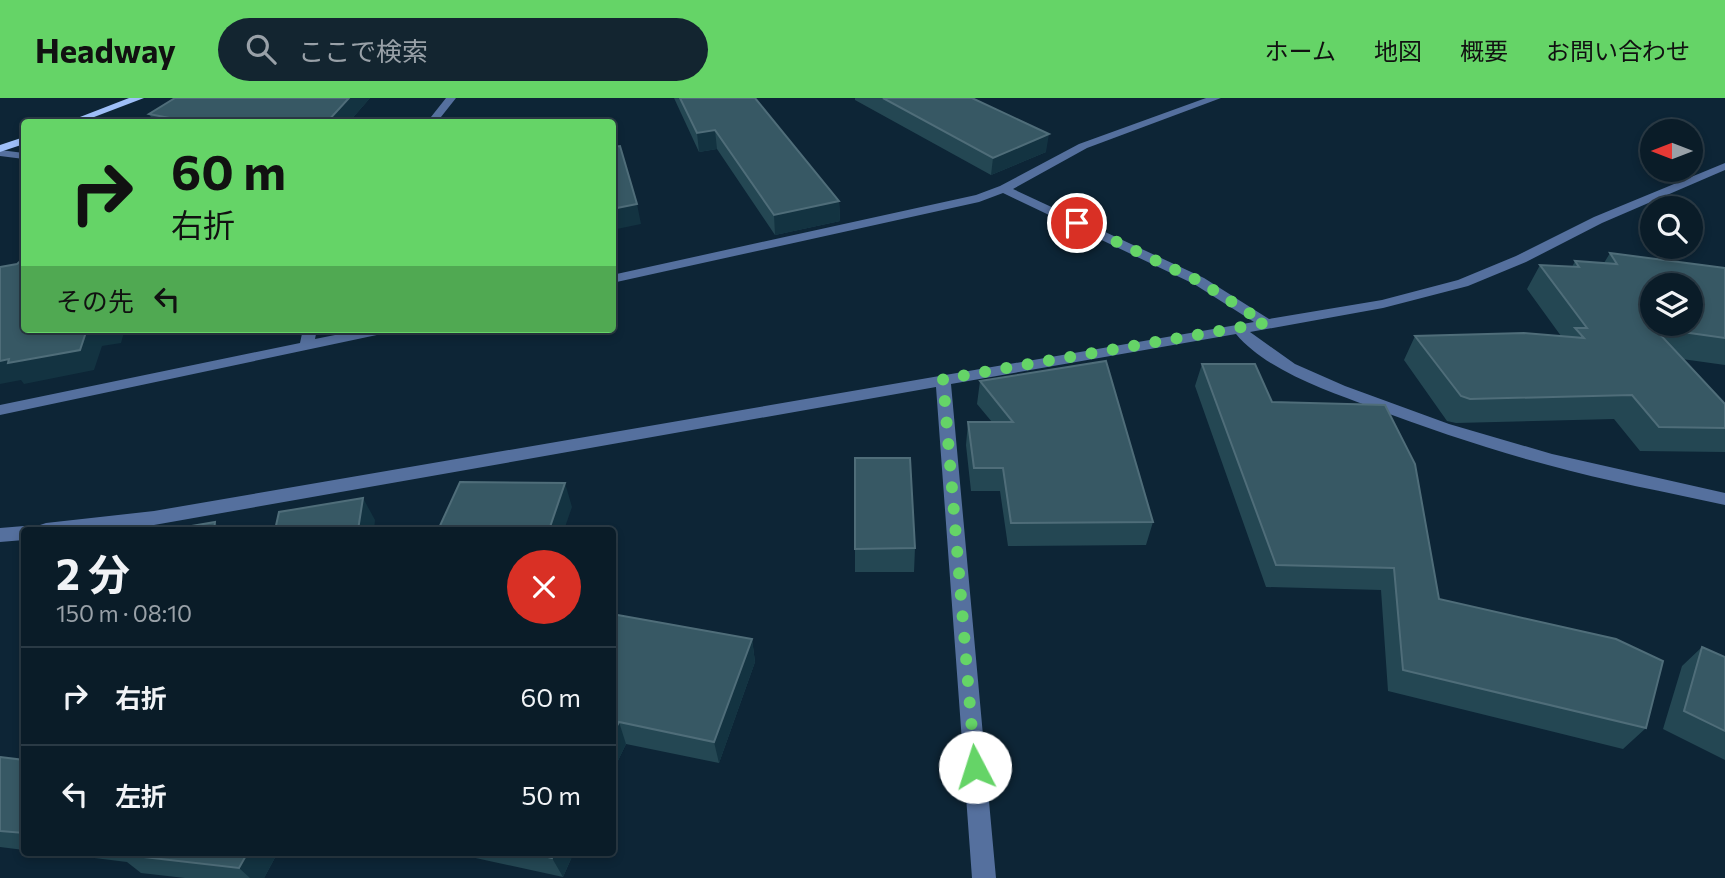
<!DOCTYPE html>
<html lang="ja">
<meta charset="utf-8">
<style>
:root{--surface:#0a1c28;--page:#132530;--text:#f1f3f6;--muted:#99a1a8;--line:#2a3a45;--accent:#65d467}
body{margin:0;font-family:Commissioner,"Noto Sans JP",sans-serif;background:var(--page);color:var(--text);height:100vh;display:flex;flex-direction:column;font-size:26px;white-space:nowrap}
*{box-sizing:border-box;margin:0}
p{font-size:23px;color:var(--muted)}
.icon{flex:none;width:38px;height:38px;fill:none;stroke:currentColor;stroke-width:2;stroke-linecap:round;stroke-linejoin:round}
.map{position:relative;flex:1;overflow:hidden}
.drawer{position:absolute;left:21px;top:429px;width:595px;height:329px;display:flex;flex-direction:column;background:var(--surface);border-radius:7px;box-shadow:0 4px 10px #0003,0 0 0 2px var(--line)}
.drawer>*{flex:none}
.top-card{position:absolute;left:21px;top:21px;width:595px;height:214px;border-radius:7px;box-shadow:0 4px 10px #0003,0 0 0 2px var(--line);background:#65d467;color:#111;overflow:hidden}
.needle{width:46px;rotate:270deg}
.fabs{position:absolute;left:1640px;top:21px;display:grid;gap:14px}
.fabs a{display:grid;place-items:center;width:63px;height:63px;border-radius:50%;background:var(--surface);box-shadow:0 4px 10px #0003,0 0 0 2px var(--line);font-size:35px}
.pin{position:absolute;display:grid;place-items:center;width:60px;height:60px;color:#fff;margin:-30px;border:4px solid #fff;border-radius:50%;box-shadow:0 2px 7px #0007}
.me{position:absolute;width:77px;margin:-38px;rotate:355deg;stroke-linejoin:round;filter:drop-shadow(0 0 5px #0008)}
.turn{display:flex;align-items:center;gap:24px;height:147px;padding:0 35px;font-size:32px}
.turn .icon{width:91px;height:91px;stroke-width:2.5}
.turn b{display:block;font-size:49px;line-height:60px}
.then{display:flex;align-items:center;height:66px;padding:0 35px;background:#0003;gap:14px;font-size:26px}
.round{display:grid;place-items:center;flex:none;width:74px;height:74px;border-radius:37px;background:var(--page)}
.summary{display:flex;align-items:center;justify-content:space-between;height:119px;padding:0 35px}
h1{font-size:42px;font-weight:700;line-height:52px}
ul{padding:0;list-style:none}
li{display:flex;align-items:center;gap:21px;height:98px;padding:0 35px;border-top:2px solid var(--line)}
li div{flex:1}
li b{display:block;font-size:26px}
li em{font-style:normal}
header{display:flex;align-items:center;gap:42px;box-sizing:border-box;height:98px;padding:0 35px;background:var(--accent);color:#111}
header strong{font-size:33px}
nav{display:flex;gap:38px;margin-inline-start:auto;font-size:24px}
.search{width:490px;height:63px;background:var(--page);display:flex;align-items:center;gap:18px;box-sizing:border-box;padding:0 24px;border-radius:38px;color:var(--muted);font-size:26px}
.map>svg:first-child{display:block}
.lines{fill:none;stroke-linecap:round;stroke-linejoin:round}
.minor{fill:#55709e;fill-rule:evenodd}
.major{fill:#9ebff8;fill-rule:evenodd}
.wall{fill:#244753}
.shaded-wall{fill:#133341}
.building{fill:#375864;stroke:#4f6d79;stroke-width:2;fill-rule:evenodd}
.route{stroke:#65d467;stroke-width:12;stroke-dasharray:0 21.6}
</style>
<header>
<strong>Headway</strong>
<div class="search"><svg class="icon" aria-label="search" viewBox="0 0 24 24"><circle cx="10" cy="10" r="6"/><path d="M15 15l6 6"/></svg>ここで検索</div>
<nav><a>ホーム</a><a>地図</a><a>概要</a><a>お問い合わせ</a></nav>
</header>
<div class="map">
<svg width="1725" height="780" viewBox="0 0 1725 780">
<rect width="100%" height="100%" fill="#0d2536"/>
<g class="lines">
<!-- minor -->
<path class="minor" d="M 446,0 L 456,0 L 437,24 L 427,24 Z
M 1206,0 L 1221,0 L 1087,50 L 1013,91 L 1204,180 L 1269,221 L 1382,202 L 1458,182 L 1516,158 L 1594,119 L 1725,65 L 1725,72 L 1602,125 L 1526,164 L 1468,188 L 1383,210 L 1250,234 L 1295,266 L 1345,288 L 1449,326 L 1552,356 L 1725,395 L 1725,407 C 1666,394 1606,383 1548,367 C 1488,351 1429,331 1371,309 C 1328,293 1266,272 1236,236 L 951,286 L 996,780 L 972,780 L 936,289 L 154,427 L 104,432 L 37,432 L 40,427 L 46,425 L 154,413 L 1254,224 L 1194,186 L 1003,95 L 979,104 L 612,185 L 612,177 L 976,97 L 1000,88 L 1079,46 Z
M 0,52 L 24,55 L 24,61 L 0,58 Z
M 303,231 L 317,231 L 315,241 L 365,231 L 393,231 L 391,234 L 0,317 L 0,307 L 300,245 Z
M 24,428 L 32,432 L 24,432 L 24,442 L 0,444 L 0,430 Z"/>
<!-- major -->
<path class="major" d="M 129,0 L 144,0 L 81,24 L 67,24 Z
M 24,39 L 24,46 L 0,54 L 0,47 Z"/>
</g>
<!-- wall -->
<path class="wall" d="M 175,0 L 370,0 L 349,24 L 154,24 L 149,16 Z
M 674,0 L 755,0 L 839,103 L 840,123 L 775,137 L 717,51 L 699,54 Z
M 855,0 L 972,0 L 1046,54 L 991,77 L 855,2 Z
M 1610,155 L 1725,170 L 1725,267 L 1682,261 L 1725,306 L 1725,354 L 1640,353 L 1614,321 L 1456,325 L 1447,323 L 1404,262 L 1415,238 L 1561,238 L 1527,191 L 1540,167 L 1572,169 L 1575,163 L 1604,165 Z
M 1202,266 L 1272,304 L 1439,501 L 1646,630 L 1623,651 L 1388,593 L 1381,492 L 1266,489 L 1195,288 Z
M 980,283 L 1153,424 L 1146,447 L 1008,448 L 1000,393 L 971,393 L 966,347 L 968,324 L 992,324 L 977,306 Z
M 855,360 L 915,450 L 914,474 L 855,474 Z
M 612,516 L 752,541 L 755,564 L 719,665 L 626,646 L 612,675 Z
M 1702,549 L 1725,559 L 1725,662 L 1663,631 L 1682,568 Z
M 0,659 L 24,662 L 24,752 L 0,749 Z
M 46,754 L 278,754 L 264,780 L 185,780 L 141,775 L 127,764 Z
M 394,754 L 413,754 L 410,759 Z
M 448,754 L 574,754 L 563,779 Z"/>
<!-- shaded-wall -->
<path class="shaded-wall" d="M 349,0 L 370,0 L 349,24 L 327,24 Z
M 715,32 L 717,51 L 699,54 L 697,35 Z
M 1049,36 L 1046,54 L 991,77 L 993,60 Z
M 839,103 L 840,123 L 775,137 L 774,117 Z
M 637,106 L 641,126 L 612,132 L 612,111 Z
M 87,231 L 125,231 L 121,245 L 102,248 L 94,272 L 24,286 L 21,282 L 0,286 L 0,263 Z
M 565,385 L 572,409 L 564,432 L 549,432 Z
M 363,400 L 375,422 L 374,432 L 358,432 Z
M 215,424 L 220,432 L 214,432 Z
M 752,541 L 755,564 L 719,665 L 714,644 Z
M 619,624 L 626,646 L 612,675 L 612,637 Z
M 248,754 L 278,754 L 264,780 L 250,780 L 239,770 Z
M 406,754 L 413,754 L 410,759 Z
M 555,754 L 574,754 L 563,779 L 552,760 Z"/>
<!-- building -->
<path class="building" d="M 175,0 L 349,0 L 327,24 L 190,24 L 149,16 Z
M 680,0 L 755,0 L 839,103 L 774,117 L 715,32 L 697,35 Z
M 883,0 L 972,0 L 1049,36 L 993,60 Z
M 620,48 L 637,106 L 612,111 L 612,49 Z
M 1610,155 L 1725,170 L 1725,240 L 1654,230 L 1725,306 L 1725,330 L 1659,329 L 1632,297 L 1470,301 L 1461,298 L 1415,238 L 1524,235 L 1584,240 L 1575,230 L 1587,230 L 1540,167 L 1579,169 L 1575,163 L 1617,166 ZM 1652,187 L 1690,187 L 1690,226 L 1652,226 Z
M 24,160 L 24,231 L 87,231 L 80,252 L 8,265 L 9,261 L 0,263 L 0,169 L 17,166 Z
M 1106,263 L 1153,424 L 1011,425 L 1003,370 L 974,370 L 968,324 L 1013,324 L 980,283 Z
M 1202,266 L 1255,266 L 1272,304 L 1385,307 L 1415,366 L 1439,501 L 1616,541 L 1663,563 L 1646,630 L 1403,572 L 1394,470 L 1276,467 Z
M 855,360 L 910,360 L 915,450 L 855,451 Z
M 460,384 L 565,385 L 549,432 L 438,432 Z
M 363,400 L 358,432 L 275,432 L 279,414 Z
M 215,424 L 214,432 L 168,432 Z
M 612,516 L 752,541 L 714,644 L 619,624 L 612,637 Z
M 1702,549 L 1725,559 L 1725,633 L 1684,613 Z
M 0,659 L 24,662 L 24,735 L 0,733 Z
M 118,754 L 248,754 L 239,770 L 117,756 Z
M 528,754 L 555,754 L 552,760 Z"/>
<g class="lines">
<!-- route -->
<path class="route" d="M 975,669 L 943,281 L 1265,225 L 1199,183 L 1077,125"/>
</g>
</svg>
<div class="fabs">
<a><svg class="needle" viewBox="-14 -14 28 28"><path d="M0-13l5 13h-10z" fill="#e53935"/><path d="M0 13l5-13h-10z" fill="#99a1a8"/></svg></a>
<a><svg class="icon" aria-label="search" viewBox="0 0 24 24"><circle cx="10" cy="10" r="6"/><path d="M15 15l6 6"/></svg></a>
<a><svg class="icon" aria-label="layers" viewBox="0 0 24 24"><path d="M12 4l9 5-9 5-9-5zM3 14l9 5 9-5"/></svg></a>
</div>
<div class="pin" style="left:1077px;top:125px;background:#d93025"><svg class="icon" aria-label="arrive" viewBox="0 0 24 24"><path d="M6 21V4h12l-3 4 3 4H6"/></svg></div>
<svg class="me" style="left:975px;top:669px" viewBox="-20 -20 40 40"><circle r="19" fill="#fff"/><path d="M0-13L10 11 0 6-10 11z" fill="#65d467"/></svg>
<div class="top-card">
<div class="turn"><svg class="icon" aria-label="right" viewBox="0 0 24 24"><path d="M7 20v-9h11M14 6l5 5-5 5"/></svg><div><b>60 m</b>右折</div></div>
<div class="then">その先<svg class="icon" aria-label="left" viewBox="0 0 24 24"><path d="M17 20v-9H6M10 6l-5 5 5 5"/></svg></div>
</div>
<section class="drawer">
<div class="summary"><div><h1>2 分</h1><p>150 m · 08:10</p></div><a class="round" style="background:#d93025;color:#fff"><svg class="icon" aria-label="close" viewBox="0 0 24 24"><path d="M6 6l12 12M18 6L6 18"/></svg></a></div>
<ul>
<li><svg class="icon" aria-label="right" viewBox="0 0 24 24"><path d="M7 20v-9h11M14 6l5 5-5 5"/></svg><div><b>右折</b></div><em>60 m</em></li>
<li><svg class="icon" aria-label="left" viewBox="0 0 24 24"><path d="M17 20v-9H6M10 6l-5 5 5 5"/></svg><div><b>左折</b></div><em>50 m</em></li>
</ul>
</section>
</div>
